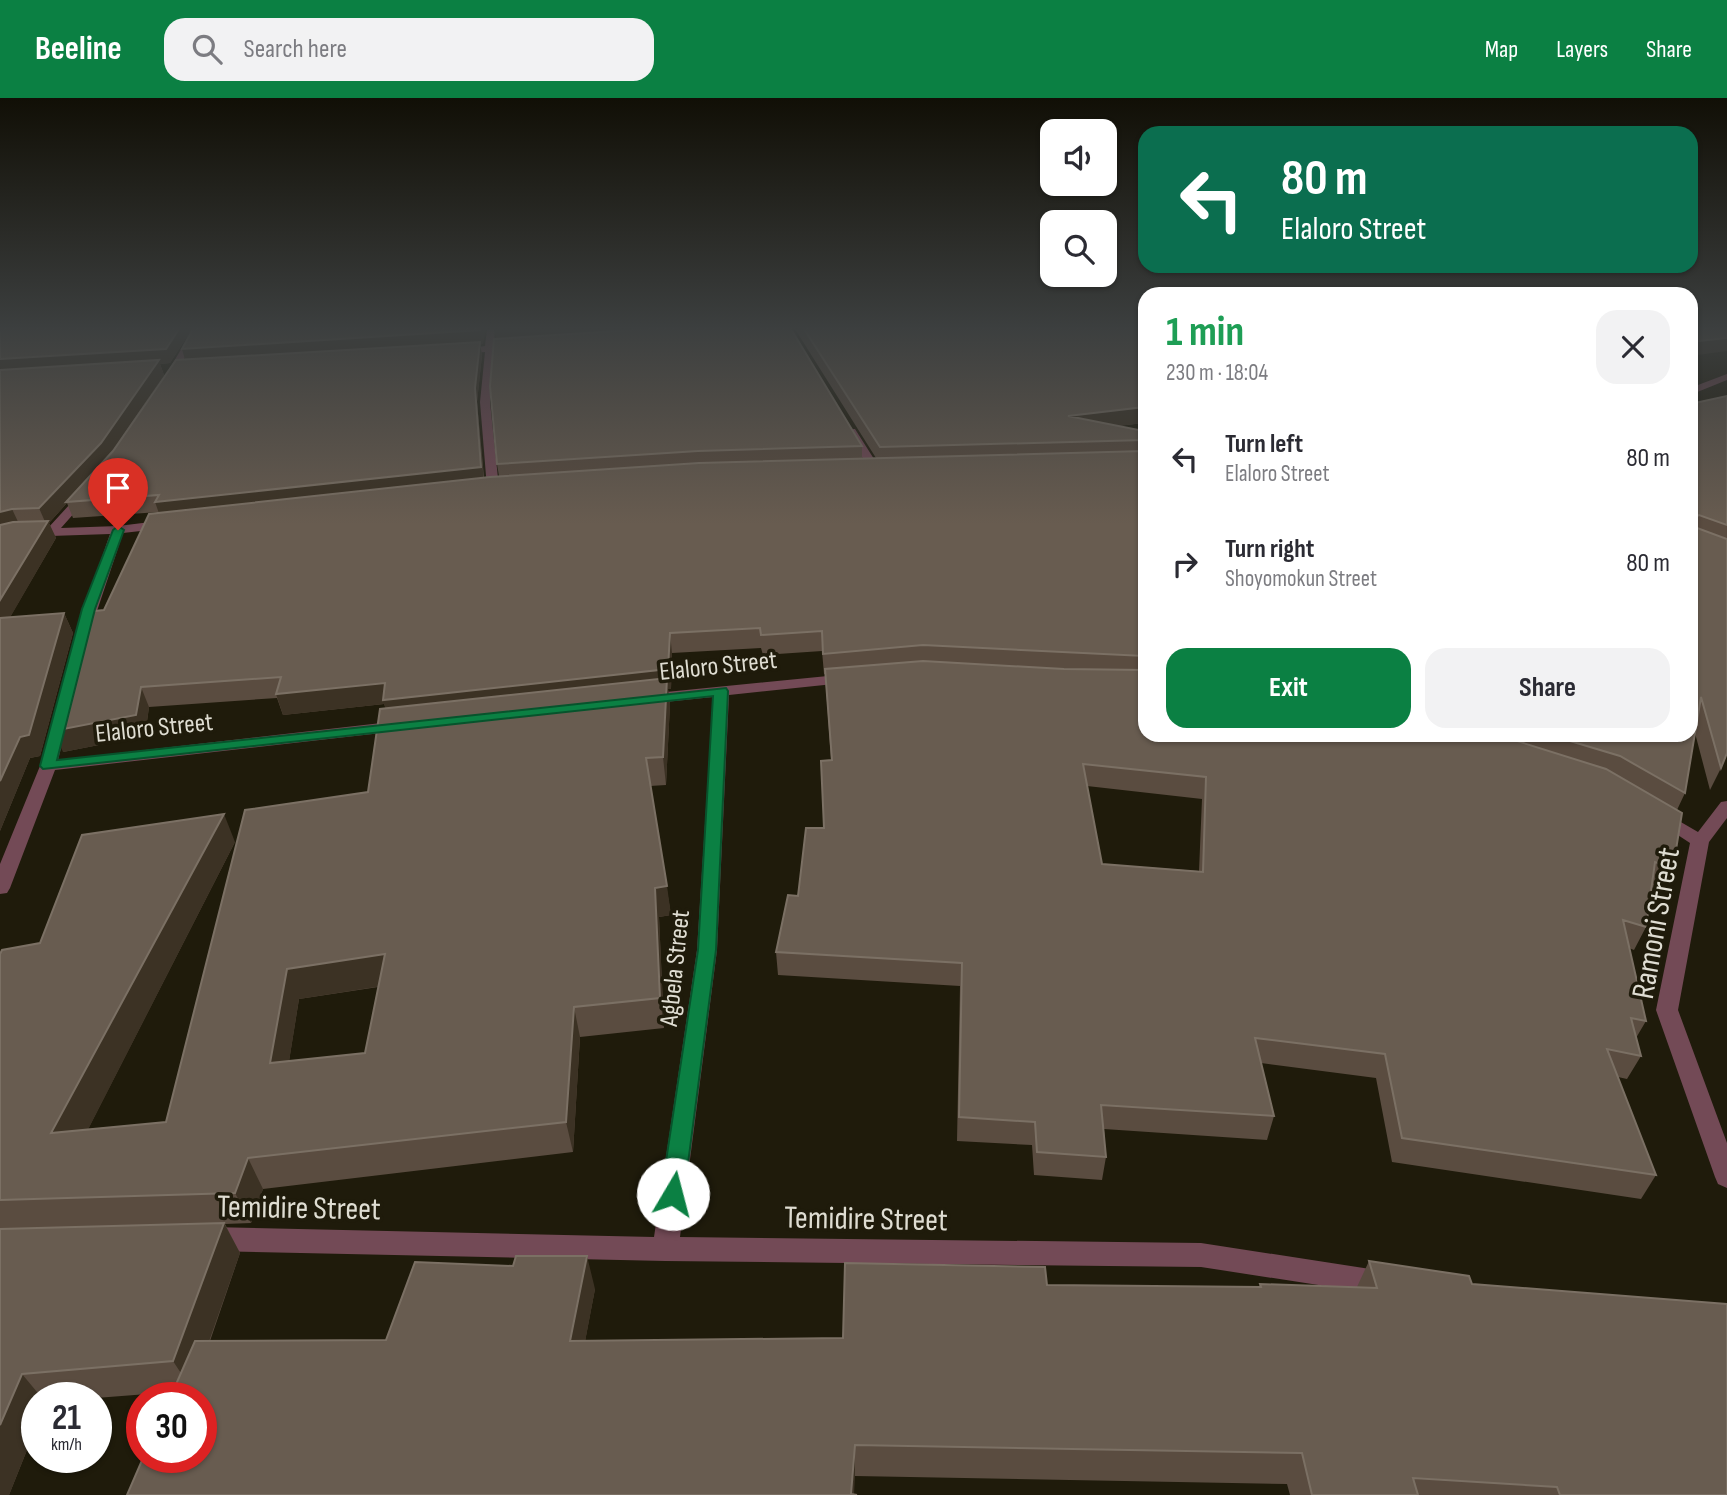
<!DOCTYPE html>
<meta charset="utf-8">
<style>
:root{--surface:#fff;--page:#f2f2f3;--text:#2b2b33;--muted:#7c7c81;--accent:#0b8043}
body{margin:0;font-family:"Sofia Sans Condensed",sans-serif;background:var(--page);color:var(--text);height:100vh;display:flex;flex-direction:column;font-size:26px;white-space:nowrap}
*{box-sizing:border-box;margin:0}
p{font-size:23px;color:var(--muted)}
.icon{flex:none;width:38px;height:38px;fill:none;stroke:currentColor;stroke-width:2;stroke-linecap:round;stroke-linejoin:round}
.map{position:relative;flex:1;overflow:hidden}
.sheet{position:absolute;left:1138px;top:189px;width:560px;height:455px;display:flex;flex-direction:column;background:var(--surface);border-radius:21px;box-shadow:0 2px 5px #0004}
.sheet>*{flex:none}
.guide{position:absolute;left:1138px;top:28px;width:560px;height:147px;border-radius:21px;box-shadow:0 2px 5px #0004;background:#0b6e4f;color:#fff;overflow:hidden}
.fabs{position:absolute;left:1040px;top:21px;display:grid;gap:14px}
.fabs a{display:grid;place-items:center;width:77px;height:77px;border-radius:14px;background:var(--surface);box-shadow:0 2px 5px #0004;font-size:35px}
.speed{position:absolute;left:21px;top:1284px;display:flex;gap:14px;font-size:35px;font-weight:700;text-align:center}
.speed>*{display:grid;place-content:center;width:91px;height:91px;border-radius:50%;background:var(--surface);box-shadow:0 2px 5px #0004;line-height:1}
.speed small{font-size:18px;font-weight:400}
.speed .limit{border:10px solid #d22;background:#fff;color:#111}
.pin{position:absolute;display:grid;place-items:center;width:60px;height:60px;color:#fff;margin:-72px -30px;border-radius:50% 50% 50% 0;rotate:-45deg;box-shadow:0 0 7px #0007}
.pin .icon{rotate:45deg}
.me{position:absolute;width:77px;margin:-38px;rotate:8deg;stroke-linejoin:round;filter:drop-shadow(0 0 5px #0008)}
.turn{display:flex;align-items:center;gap:24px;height:147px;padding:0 28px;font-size:32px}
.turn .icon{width:91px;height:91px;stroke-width:2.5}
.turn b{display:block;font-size:49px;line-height:60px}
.round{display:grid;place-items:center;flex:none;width:74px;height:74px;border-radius:21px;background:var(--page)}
.overview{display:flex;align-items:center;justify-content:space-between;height:119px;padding:0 28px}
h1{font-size:42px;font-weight:700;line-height:52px;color:#1e9e55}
.cta{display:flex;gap:14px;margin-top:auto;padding:14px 28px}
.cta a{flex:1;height:80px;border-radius:21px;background:var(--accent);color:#fff;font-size:28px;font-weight:700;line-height:80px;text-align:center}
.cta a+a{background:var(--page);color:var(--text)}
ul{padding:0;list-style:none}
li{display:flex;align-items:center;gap:21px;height:105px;padding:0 28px}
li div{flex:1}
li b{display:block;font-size:26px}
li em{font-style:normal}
header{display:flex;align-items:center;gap:42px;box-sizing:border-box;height:98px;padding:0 35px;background:var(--accent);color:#fff}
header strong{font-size:33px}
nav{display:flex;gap:38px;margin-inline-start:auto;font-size:24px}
.search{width:490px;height:63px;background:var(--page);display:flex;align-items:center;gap:18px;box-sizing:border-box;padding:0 24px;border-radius:21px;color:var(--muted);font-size:26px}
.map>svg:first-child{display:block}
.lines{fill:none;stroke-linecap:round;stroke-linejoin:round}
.street{fill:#734a56;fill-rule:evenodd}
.wall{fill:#5a4c40;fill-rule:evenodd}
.shaded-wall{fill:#3c3224}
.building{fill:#685c50;stroke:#7b7064;stroke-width:2;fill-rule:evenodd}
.route{fill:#0b8043;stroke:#07532c;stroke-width:2}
.labels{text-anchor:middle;stroke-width:7;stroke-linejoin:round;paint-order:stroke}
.street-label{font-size:26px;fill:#dfddd2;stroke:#1f1b0b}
.near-street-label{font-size:32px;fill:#dfddd2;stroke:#1f1b0b}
</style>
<header>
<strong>Beeline</strong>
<div class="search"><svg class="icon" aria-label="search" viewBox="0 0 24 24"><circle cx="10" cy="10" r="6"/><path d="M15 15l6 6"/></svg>Search here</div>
<nav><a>Map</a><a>Layers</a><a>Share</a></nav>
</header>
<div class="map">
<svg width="1727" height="1397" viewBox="0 0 1727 1397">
<rect width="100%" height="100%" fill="#1f1b0b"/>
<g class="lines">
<!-- street -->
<path class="street" d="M 193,231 L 201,231 L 171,284 L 165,284 L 163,282 Z
M 487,231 L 495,231 L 494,248 L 517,246 L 521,249 L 494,253 L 490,304 L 499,390 L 493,393 L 487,390 L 480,304 L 485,254 L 458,256 L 454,253 L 485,248 Z
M 1727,276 L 1727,282 L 1690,297 L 1690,290 Z
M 847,331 L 855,331 L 881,372 L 879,374 L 871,374 L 846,333 Z
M 86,391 L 92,395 L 61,430 L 118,428 L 167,422 L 173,426 L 167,430 L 123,435 L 90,534 L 83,538 L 76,534 L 110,436 L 21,439 L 0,444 L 0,436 L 21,431 L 48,430 L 82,393 Z
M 848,576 L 853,578 L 856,581 L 853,584 L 729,597 L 717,852 L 680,1139 L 1201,1145 L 1383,1173 L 1392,1176 L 1396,1185 L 1392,1194 L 1383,1197 L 1201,1169 L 665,1163 L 210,1153 L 201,1149 L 197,1141 L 201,1133 L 210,1129 L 654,1139 L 697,852 L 713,599 L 646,606 L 638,601 L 646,596 Z
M 62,610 L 70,615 L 58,662 L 399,623 L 407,628 L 399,633 L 55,672 L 10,790 L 7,795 L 0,796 L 0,766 L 40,668 L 54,615 Z
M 1727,703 L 1727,720 L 1709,744 L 1678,912 L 1727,1045 L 1727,1090 L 1718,1086 L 1715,1079 L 1656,912 L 1690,745 L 1652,720 L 1655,716 L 1667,716 L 1698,734 L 1721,704 Z"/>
</g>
<!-- wall -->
<path class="wall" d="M 0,231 L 192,231 L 170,265 L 160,266 L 164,277 L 111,356 L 185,261 L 182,251 L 483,246 L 480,246 L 482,257 L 477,304 L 484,379 L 499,378 L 497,366 L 490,288 L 862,348 L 862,361 L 876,360 L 795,231 L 1144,231 L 1144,325 L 1117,328 L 1144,333 L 1144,637 L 1690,637 L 1690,306 L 1727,298 L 1727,655 L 1721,670 L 1710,692 L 1695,635 L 1685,695 L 1677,712 L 1673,770 L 1661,792 L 1651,789 L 1646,829 L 1634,852 L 1629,850 L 1646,923 L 1636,940 L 1641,958 L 1627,981 L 1618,979 L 1656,1077 L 1641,1101 L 1392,1064 L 1376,980 L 1261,965 L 1274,1018 L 1267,1042 L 1104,1031 L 1106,1059 L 1102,1082 L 1034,1077 L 1032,1047 L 957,1043 L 960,888 L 778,877 L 776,854 L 823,730 L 831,662 L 825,576 L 824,576 L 822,553 L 763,557 L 761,550 L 672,555 L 671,591 L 668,591 L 670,606 L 666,687 L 650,688 L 671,817 L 659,819 L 664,930 L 580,939 L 573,1054 L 263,1091 L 251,1125 L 225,1126 L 240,1155 L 210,1243 L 386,1242 L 595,1191 L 585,1243 L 843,1240 L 1047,1187 L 1259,1189 L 1260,1186 L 1357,1189 L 1369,1163 L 1472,1186 L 1727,1397 L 1290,1397 L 1287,1386 L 855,1378 L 173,1294 L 96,1300 L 37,1300 L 37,1327 L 9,1397 L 0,1397 L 0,856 L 40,845 L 235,744 L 88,1031 L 166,1024 L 368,694 L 386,610 L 384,606 L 283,617 L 277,600 L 149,609 L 145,638 L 63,654 L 104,512 L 159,415 L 159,414 L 73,420 L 67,405 L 49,425 L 56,440 L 10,519 L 64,515 L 73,535 L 40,658 L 30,660 L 0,733 ZM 1087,688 L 1202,701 L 1199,773 L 1102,766 ZM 378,889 L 365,955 L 289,963 L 299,901 Z"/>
<!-- shaded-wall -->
<path class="shaded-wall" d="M 179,231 L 192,231 L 170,265 L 160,266 L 164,277 L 107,361 L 66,404 L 67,405 L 49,425 L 56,440 L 0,537 L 0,502 L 46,426 L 39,410 L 0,276 L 0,261 Z
M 486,231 L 483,246 L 480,246 L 482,257 L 477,304 L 484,385 L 161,421 L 155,404 L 481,369 L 186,265 L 182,251 Z
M 494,231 L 716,231 L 497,245 Z
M 1727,240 L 1727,253 L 1690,258 L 1690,244 Z
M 1144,309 L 1144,325 L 1066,334 L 1068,318 Z
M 12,411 L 20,428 L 0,434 L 0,414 Z
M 64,515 L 73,535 L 40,658 L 30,660 L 0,733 L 0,683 Z
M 670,535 L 672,555 L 671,591 L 668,591 L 670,606 L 666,687 L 663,659 L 389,622 L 384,606 L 283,617 L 276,596 Z
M 141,589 L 149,609 L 145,638 L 63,654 L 53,633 Z
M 224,716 L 235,744 L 71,1065 L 51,1035 Z
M 667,788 L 671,817 L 659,819 L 664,930 L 660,900 L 655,790 Z
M 385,856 L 395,886 L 299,901 L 284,995 L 270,965 L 287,871 Z
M 574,909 L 580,939 L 573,1054 L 566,1024 Z
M 248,1060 L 263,1091 L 251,1125 L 235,1095 Z
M 224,1125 L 240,1155 L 192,1292 L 173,1263 Z
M 587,1158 L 595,1191 L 579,1276 L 570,1243 Z
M 22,1276 L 42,1300 L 37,1300 L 37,1327 L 9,1397 L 0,1397 L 0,1327 Z
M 855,1347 L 855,1378 L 854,1397 L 851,1397 Z"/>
<!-- building -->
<path class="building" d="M 0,231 L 179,231 L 166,251 L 0,261 Z
M 193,231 L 480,231 L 480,232 L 182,251 Z
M 648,231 L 791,231 L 862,348 L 698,353 L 497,366 L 490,288 L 494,241 Z
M 804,231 L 1144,231 L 1144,309 L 1068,318 L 1144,333 L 1144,342 L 880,349 Z
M 1690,231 L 1727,231 L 1727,240 L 1690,244 Z
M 480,244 L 475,290 L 481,369 L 155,404 L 159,397 L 66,404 L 113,353 L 176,262 Z
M 159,262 L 101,345 L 39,410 L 12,411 L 0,414 L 0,272 Z
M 1727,298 L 1727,427 L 1699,417 L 1695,419 L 1697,430 L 1727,441 L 1727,655 L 1721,670 L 1701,599 L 1685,695 L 1620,658 L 1550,637 L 1690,637 L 1690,306 Z
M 1144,353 L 1144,558 L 923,547 L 823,556 L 822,533 L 761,537 L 760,530 L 670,535 L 668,571 L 383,602 L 385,585 L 276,596 L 281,579 L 141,589 L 136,617 L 53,633 L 85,514 L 104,512 L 149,416 L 490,379 L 699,365 Z
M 48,423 L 0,502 L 0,427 L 13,424 Z
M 64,515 L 29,637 L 20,639 L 0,683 L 0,520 Z
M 923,563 L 1064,571 L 1144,572 L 1144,637 L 1498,637 L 1606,671 L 1682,715 L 1673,770 L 1655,764 L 1646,829 L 1623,822 L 1646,923 L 1631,920 L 1641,958 L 1607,951 L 1656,1077 L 1402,1040 L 1385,956 L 1255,940 L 1274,1018 L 1101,1007 L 1106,1059 L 1037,1054 L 1035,1024 L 959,1019 L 962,865 L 776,854 L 788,797 L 798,798 L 806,730 L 824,730 L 821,663 L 832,662 L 825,571 ZM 1083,666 L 1206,679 L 1203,774 L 1102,766 Z
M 667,580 L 663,659 L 646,660 L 667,788 L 655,790 L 660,900 L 574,909 L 566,1024 L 248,1060 L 235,1095 L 0,1102 L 0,856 L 2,852 L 40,845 L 82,737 L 224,716 L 51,1035 L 166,1024 L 245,712 L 368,694 L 380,611 ZM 385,856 L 365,955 L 270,965 L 287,871 Z
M 224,1125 L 173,1263 L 22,1276 L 0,1327 L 0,1131 Z
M 516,1158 L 587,1158 L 570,1243 L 843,1240 L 845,1165 L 1045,1169 L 1047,1187 L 1261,1189 L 1260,1186 L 1377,1190 L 1369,1163 L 1469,1178 L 1472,1186 L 1727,1206 L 1727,1397 L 1560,1397 L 1557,1389 L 1413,1380 L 1418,1397 L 1312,1397 L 1302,1355 L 855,1347 L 851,1396 L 857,1397 L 127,1397 L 143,1360 L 201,1360 L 201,1300 L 170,1300 L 195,1243 L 386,1242 L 415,1164 L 513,1168 Z"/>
<!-- sky -->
<linearGradient id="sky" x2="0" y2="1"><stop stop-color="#110f06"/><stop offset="0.54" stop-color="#3c3f3f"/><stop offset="1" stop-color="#3c3f3f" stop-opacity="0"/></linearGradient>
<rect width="1727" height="426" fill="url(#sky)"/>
<!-- route -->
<path class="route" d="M 118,428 L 124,432 L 95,511 L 57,662 L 726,590 L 728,593 L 716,852 L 684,1096 L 681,1103 L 673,1106 L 665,1103 L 661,1096 L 698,852 L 713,598 L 43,671 L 40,668 L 82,511 L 113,432 Z"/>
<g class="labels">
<!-- street labels -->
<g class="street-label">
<text transform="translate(718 567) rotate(-6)" y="9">Elaloro Street</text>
<text transform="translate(154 629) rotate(-6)" y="9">Elaloro Street</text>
<text transform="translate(674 870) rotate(-84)" y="9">Agbela Street</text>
</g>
<!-- near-street labels -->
<g class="near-street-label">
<text transform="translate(1655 825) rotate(-80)" y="11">Ramoni Street</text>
<text transform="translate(299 1109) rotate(1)" y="11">Temidire Street</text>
<text transform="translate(866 1120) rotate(1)" y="11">Temidire Street</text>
</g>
</g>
</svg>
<div class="fabs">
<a><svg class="icon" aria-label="sound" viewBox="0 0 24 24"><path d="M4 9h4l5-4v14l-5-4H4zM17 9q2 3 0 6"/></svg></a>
<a><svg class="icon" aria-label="search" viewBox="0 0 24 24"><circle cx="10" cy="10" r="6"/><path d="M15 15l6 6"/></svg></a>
</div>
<div class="speed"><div>21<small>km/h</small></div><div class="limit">30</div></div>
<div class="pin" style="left:118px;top:432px;background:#d93025"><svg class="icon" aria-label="arrive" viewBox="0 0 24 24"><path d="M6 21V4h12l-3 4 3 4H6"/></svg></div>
<svg class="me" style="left:673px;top:1096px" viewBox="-20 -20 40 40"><circle r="19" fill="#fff"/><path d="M0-13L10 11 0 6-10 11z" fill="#0b8043"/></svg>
<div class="guide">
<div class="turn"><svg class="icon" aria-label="left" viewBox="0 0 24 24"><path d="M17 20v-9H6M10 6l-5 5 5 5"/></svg><div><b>80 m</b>Elaloro Street</div></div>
</div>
<section class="sheet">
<div class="overview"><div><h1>1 min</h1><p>230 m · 18:04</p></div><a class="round"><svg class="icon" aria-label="close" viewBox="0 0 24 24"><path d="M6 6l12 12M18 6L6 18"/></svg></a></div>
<ul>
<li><svg class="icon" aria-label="left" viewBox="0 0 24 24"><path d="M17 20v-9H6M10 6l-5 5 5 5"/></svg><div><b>Turn left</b><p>Elaloro Street</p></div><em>80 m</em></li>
<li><svg class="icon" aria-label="right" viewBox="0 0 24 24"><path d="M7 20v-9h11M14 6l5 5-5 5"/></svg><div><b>Turn right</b><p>Shoyomokun Street</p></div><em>80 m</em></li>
</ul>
<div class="cta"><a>Exit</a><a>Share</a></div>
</section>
</div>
